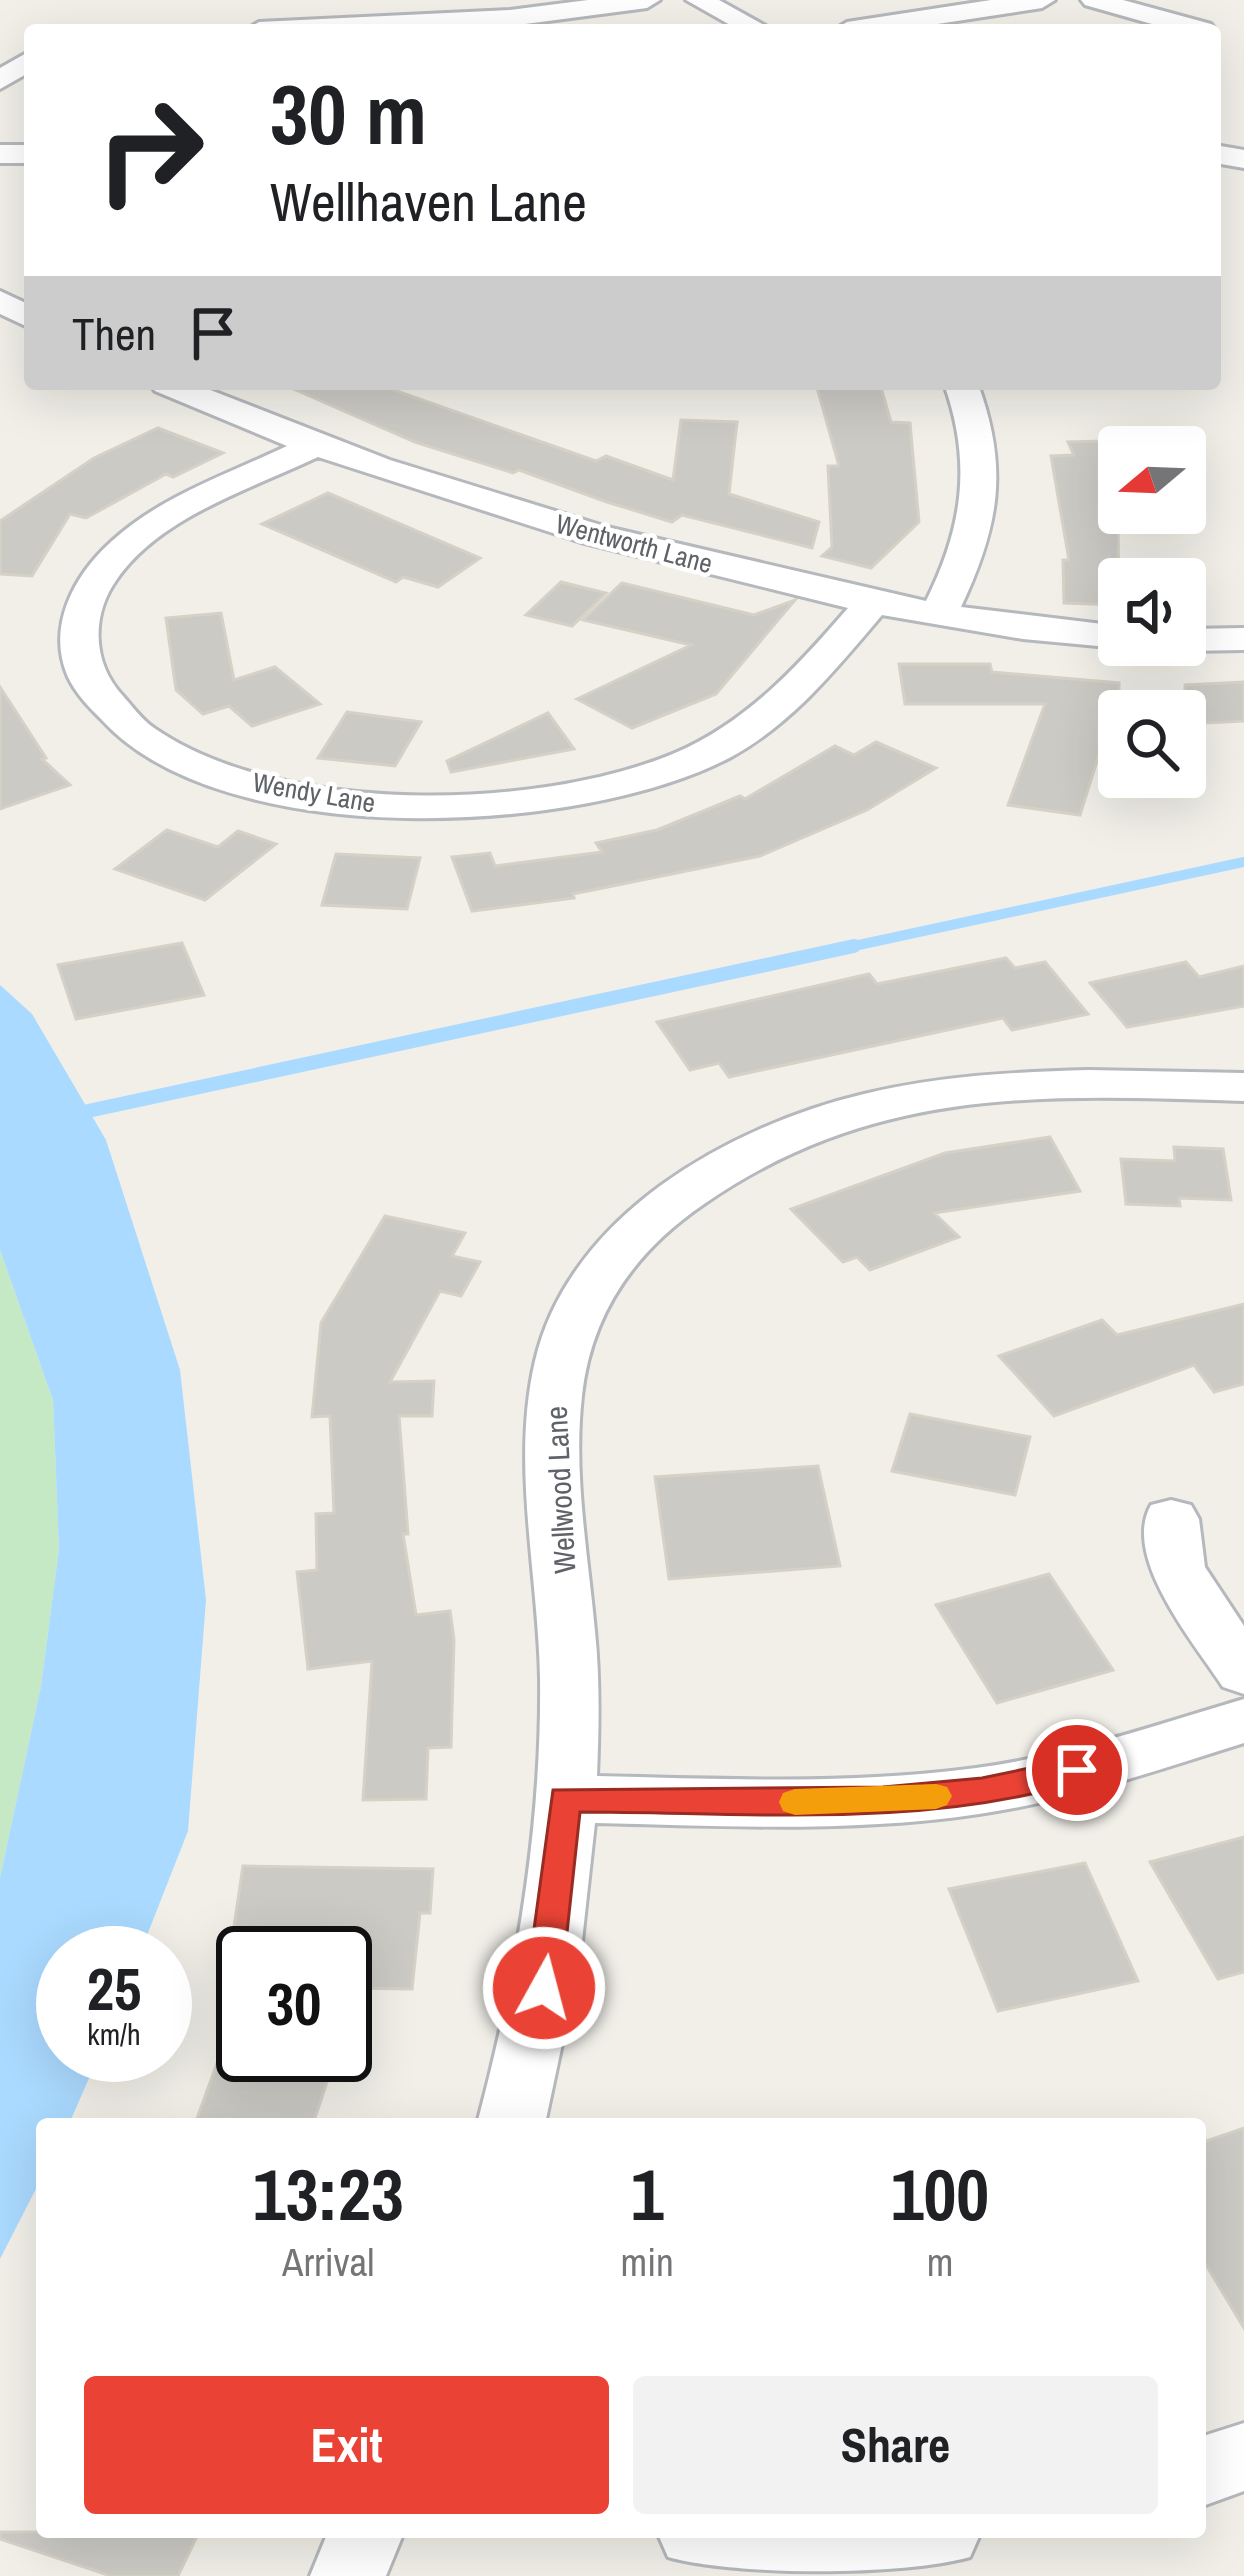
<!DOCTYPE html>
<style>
:root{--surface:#fff;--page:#f2f2f2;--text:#202124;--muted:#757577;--accent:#ea4335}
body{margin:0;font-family:"Archivo Narrow",sans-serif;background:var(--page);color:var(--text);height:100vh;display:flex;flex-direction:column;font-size:45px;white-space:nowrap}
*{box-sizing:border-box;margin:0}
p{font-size:39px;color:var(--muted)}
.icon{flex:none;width:66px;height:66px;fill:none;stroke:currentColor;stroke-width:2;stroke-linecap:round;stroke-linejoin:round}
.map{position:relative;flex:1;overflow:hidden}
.drawer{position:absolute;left:36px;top:2118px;width:1170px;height:420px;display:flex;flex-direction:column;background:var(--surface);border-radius:12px;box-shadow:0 12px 48px #0002}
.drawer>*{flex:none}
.guide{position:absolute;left:24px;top:24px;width:1197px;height:366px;border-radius:12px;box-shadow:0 12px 48px #0002;background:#fff;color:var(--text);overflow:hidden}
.needle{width:78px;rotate:251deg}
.buttons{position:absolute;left:1098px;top:426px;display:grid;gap:24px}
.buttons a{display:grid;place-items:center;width:108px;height:108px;border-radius:12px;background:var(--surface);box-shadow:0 12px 48px #0002;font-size:60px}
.speed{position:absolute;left:36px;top:1926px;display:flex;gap:24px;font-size:60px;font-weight:700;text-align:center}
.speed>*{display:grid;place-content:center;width:156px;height:156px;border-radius:50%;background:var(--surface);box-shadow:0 12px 48px #0002;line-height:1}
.speed small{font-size:30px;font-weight:400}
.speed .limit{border:6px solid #111;border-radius:18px;background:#fff;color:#111}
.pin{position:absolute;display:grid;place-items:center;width:102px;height:102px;color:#fff;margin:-51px;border:6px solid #fff;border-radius:50%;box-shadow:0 3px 12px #0007}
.me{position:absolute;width:132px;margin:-66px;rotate:7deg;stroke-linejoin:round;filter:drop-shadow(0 0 9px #0008)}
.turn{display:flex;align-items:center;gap:42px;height:252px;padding:0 48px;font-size:54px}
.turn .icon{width:156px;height:156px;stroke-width:2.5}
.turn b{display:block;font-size:84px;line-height:102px}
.then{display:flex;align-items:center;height:114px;padding:0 48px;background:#0003;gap:24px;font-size:45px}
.eta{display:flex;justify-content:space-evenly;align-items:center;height:204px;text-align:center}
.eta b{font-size:72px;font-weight:800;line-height:84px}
.cta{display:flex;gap:24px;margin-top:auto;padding:24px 48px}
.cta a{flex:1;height:138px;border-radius:12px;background:var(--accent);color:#fff;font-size:48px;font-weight:800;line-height:138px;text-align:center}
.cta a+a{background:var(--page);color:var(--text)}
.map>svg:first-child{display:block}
.green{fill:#c5e8c5}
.water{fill:#aadaff}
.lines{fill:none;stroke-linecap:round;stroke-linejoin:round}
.stream-far1{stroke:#aadaff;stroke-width:10}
.stream{stroke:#aadaff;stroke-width:14}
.building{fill:#cccac5;stroke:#d6d1c6;stroke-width:3}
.street-casing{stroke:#b5b8bc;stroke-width:6}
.street{fill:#fff;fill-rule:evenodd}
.route{fill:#ea4335;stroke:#982c22;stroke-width:3}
.slow{fill:#f59e0b}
.labels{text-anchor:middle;stroke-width:9;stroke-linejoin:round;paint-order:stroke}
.far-street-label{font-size:27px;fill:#5f6368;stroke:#fff}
.street-label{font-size:30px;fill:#5f6368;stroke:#fff}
</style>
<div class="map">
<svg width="1244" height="2576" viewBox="0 0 1244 2576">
<rect width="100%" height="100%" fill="#f1efe8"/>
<!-- green -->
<path class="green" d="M 0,1250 L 53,1400 L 59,1549 L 41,1686 L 0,1878 Z"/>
<!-- water -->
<path class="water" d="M 0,985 L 32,1014 L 106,1140 L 180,1370 L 206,1600 L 188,1831 L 140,1953 L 63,1953 L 63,2055 L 99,2055 L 69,2124 L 42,2124 L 42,2177 L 0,2259 L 0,1878 L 41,1686 L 59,1549 L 53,1400 L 0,1250 Z"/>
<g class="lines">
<!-- stream-far1 -->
<path class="stream-far1" d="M 840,949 L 1244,862"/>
<!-- stream -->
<path class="stream" d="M 88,1111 L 854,946"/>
</g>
<!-- building -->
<path class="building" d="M 282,384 L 377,384 L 596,461 L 606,456 L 673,480 L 681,420 L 737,422 L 729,494 L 819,522 L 812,548 L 682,515 L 672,522 L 607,502 L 519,470 L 513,473 L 415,442 Z
M 816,384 L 880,384 L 891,422 L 910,423 L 919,522 L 871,568 L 822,556 L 832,547 L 828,466 L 839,466 Z
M 158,428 L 223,453 L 173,477 L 166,474 L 86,518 L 70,514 L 32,576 L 0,574 L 0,521 L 94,458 Z
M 1106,441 L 1119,471 L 1119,513 L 1137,513 L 1122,513 L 1125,526 L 1118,526 L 1119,605 L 1064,603 L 1063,560 L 1069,560 L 1051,456 L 1074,455 L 1068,442 Z
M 328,493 L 480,558 L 438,587 L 403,577 L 396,582 L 262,524 Z
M 561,582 L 606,593 L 572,626 L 526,615 Z
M 622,583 L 754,615 L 795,600 L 716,694 L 632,728 L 577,699 L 691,645 L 583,620 Z
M 221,613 L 234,680 L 275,667 L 320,704 L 252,726 L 229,706 L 203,714 L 176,690 L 166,618 Z
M 899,664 L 990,664 L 992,672 L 1119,683 L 1119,721 L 1110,720 L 1080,815 L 1008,805 L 1045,704 L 905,704 Z
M 1244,682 L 1244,721 L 1185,724 L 1185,685 Z
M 0,687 L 46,758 L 42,759 L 70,785 L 0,809 Z
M 347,712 L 421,722 L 395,766 L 318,758 Z
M 548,713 L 574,749 L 451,772 L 447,761 Z
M 876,742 L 936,768 L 867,810 L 760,856 L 573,894 L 574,898 L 472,911 L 452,857 L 490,853 L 495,866 L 602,852 L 596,843 L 657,830 L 740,796 L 745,799 L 835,746 L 854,755 Z
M 167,830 L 218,847 L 238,831 L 276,844 L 205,900 L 115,869 Z
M 336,854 L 420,858 L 407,909 L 322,905 Z
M 182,943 L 204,995 L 76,1019 L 58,965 Z
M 1006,958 L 1015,968 L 1045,962 L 1088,1014 L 1012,1030 L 1003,1018 L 729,1077 L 719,1063 L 690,1070 L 657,1022 L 869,974 L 877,984 Z
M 1186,962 L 1199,977 L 1244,966 L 1244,1006 L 1127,1027 L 1090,983 Z
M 1050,1137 L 1080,1191 L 934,1213 L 959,1237 L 870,1270 L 857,1257 L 843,1262 L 791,1209 L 945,1153 Z
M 1174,1147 L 1223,1149 L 1231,1200 L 1179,1198 L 1180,1206 L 1126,1204 L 1121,1159 L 1175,1161 Z
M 385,1216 L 465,1233 L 452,1256 L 480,1262 L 461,1296 L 440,1291 L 390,1382 L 434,1381 L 432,1416 L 399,1416 L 408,1534 L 403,1534 L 416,1615 L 450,1611 L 454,1639 L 451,1747 L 428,1748 L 426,1799 L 363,1800 L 372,1661 L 308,1669 L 297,1572 L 317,1570 L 316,1514 L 334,1513 L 330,1416 L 312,1417 L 321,1323 Z
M 1244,1304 L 1244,1384 L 1214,1392 L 1194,1365 L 1054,1416 L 999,1356 L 1102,1320 L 1117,1335 Z
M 910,1414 L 1030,1437 L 1015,1495 L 892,1471 Z
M 818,1466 L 840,1566 L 669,1579 L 655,1477 Z
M 1049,1574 L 1113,1670 L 997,1703 L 936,1605 Z
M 1244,1837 L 1244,1972 L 1218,1979 L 1150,1862 Z
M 1085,1863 L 1138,1981 L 998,2011 L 949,1889 Z
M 243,1866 L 433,1869 L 430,1913 L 420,1913 L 412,1989 L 345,1988 L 345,1953 L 230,1953 Z
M 220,2055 L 336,2055 L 313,2124 L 195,2124 Z
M 1244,2128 L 1244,2328 L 1200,2255 L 1200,2143 Z
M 0,2532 L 199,2532 L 178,2576 L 111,2576 L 0,2539 Z"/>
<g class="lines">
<defs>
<path id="street" d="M 588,0 L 660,0 L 647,8 L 510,26 L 246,30 L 259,22 L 510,10 Z
M 686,0 L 719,0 L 773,30 L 739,30 Z
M 991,0 L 1055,0 L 1042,8 L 898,30 L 834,30 L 847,22 Z
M 1081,0 L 1123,0 L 1211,24 L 1215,30 L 1173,30 L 1085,5 Z
M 30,51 L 30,72 L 0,89 L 0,68 Z
M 0,145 L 30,145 L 30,163 L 0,163 Z
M 1215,145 L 1244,150 L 1244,168 L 1215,163 Z
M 0,291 L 30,305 L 30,328 L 0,314 Z
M 150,384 L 195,384 L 390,460 L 607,527 L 926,601 C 963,527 972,462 944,384 L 978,384 C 1009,469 999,526 961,607 L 1119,626 L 1119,645 L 1133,645 L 1119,648 L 1023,639 L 882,615 C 837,668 793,723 731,757 C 583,836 223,853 102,720 C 89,707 76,694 68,677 C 46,627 74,575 112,541 C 161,496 228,474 287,446 L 155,391 ZM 318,457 L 581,542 L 848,608 C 798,666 747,722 675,753 C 537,811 281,816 154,728 C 142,720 132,706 123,696 C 92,663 91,615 117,579 C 161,516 251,489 318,457 Z
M 1244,628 L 1244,650 L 1185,651 L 1169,645 L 1185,645 L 1185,629 Z
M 1089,1070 L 1244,1073 L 1244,1101 C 1044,1095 876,1085 704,1204 C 635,1251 591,1313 582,1396 C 573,1474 588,1554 595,1631 C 600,1679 599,1728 597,1776 C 723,1779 850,1785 976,1768 C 1067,1756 1156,1725 1244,1699 L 1244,1743 C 1157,1770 1069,1801 979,1814 C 852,1833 722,1826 595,1823 L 580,1959 L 545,2124 L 477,2124 C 516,1978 542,1828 540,1677 C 538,1572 511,1464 535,1361 C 569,1215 730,1126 864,1094 C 939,1076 1013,1072 1089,1070 Z
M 1171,1500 L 1191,1505 L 1199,1519 L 1205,1567 L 1244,1626 L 1244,1694 L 1223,1687 C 1195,1644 1121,1557 1151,1505 Z
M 1244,2423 L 1244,2491 L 1200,2507 L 1200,2437 Z
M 328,2532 L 404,2532 L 386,2576 L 310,2576 Z
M 657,2532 L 981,2532 L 970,2557 C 903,2576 735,2576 668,2557 Z"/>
</defs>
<!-- street casing -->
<use href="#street" class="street-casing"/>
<!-- street -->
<use href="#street" class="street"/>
</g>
<!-- route -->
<path class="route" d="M 1077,1758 L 1088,1761 L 1093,1770 L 1088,1779 C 926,1830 747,1812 580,1812 L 561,1988 L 556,1998 L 544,2003 L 531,1998 L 526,1988 L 553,1790 L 883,1787 L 982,1778 Z"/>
<!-- slow -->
<path class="slow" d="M 936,1784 L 947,1787 L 952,1796 L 947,1805 L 936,1809 L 795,1815 L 783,1811 L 779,1802 L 783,1793 L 795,1789 Z"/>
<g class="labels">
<!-- far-street labels -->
<g class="far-street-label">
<text transform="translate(634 544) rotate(15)" y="9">Wentworth Lane</text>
<text transform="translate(314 793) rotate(10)" y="9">Wendy Lane</text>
</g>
<!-- street labels -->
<g class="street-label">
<text transform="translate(561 1490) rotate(-93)" y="10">Wellwood Lane</text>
</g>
</g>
</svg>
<div class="buttons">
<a><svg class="needle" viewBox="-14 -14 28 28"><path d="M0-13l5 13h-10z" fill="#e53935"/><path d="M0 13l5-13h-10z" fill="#757577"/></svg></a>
<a><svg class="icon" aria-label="sound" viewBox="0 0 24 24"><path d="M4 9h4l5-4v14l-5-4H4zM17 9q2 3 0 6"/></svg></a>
<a><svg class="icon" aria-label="search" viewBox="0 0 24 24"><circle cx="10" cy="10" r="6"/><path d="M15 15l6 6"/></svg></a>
</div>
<div class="speed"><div>25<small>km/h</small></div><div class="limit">30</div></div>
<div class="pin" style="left:1077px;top:1770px;background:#d93025"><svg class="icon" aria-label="arrive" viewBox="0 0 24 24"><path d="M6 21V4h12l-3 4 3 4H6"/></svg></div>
<svg class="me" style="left:544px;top:1988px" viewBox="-20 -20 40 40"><circle r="17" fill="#ea4335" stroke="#fff" stroke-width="3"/><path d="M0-11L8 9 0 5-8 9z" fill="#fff"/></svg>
<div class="guide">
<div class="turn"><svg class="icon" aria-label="right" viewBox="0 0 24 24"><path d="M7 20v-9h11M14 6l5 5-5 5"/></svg><div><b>30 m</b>Wellhaven Lane</div></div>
<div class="then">Then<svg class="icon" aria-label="arrive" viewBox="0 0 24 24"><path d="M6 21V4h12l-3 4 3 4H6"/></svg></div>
</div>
<section class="drawer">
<div class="eta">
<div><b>13:23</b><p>Arrival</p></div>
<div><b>1</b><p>min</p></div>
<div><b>100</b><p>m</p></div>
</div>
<div class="cta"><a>Exit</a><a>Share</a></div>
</section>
</div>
